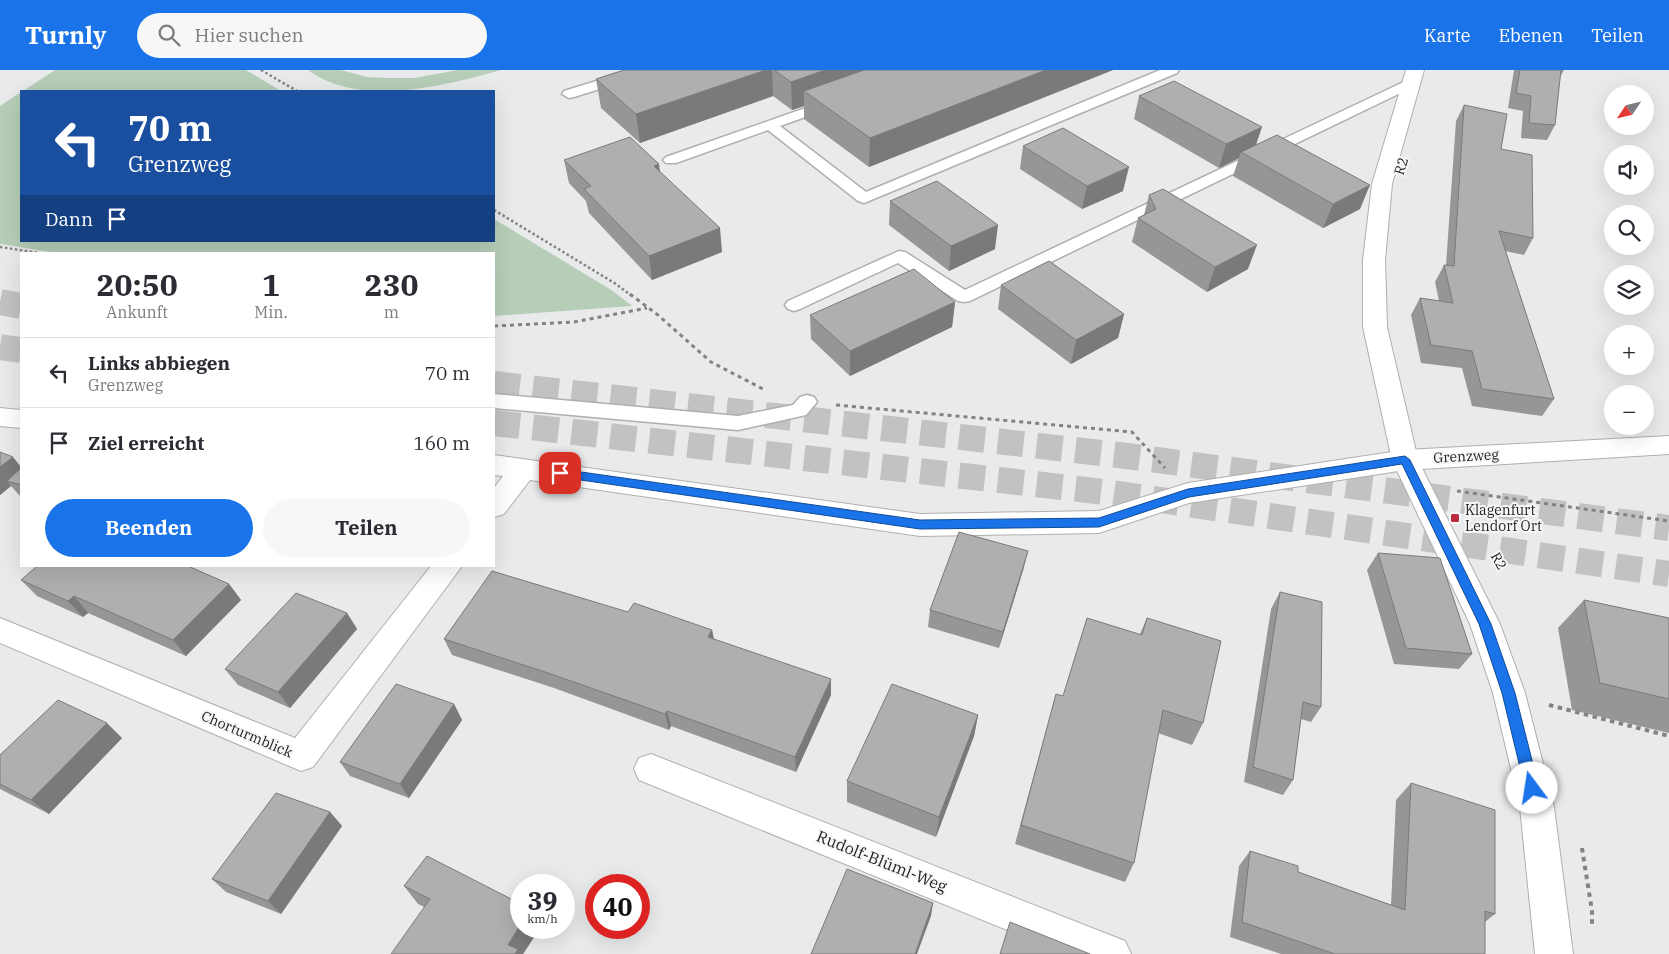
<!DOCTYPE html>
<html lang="de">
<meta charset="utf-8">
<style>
:root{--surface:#fff;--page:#f7f7f7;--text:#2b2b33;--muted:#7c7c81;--line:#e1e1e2;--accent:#1a73e8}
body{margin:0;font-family:"IBM Plex Serif",serif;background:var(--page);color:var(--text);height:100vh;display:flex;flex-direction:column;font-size:19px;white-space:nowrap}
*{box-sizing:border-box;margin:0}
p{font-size:16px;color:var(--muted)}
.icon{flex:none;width:28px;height:28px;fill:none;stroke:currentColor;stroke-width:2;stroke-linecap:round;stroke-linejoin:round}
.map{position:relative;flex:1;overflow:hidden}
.details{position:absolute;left:20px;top:182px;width:475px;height:315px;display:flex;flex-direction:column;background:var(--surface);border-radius:0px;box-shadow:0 5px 20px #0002}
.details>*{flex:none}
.hud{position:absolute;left:20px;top:20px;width:475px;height:152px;border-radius:0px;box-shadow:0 5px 20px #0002;background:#1a4fa0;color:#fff;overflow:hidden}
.needle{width:32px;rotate:235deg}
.controls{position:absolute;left:1604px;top:15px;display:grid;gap:10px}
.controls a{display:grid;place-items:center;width:50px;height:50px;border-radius:50%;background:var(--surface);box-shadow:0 5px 20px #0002;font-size:25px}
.speed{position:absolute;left:510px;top:804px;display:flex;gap:10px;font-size:25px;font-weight:700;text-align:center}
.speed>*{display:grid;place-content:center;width:65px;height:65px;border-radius:50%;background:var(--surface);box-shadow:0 5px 20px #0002;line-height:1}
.speed small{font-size:12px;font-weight:400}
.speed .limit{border:8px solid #d22;background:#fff;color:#111}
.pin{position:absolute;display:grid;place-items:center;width:42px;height:42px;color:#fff;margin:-21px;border-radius:10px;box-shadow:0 2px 8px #0006}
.me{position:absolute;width:55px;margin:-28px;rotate:346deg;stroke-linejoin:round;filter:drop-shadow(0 0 4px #0008)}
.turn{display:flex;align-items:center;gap:18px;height:105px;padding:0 25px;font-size:22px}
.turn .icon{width:65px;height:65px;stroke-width:2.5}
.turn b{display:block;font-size:35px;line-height:42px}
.then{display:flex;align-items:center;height:48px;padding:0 25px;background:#0003;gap:10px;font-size:19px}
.eta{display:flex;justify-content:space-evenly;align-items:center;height:85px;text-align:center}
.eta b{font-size:30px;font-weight:700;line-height:35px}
.action{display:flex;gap:10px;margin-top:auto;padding:10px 25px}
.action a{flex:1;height:58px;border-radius:30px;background:var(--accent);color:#fff;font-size:20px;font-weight:700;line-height:58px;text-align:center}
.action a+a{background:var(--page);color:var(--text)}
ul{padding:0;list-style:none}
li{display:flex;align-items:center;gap:15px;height:70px;padding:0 25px;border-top:1px solid var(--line)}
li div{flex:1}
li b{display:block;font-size:19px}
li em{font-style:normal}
header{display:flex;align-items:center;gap:30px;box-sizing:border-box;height:70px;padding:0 25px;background:var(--accent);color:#fff}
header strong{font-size:24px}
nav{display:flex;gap:28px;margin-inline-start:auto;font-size:18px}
.search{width:350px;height:45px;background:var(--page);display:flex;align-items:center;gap:12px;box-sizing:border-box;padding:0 18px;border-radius:28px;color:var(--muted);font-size:19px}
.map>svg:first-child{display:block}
.green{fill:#b6ceb8}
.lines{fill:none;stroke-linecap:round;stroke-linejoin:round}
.highway-tunnel{stroke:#c2c2c3;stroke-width:26;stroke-dasharray:26 13;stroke-linecap:butt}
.lane-casing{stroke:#afafb0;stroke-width:3}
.street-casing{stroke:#afafb0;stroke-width:2}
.secondary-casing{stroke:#afafb0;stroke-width:2}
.path-far2{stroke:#828383;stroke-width:2.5;stroke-dasharray:2.5 2.5;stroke-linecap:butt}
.path-far1{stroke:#828383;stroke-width:3;stroke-dasharray:4 4;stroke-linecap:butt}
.path{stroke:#828383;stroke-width:4;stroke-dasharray:4.5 4.5;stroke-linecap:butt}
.lane{fill:#fff;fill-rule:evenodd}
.street{fill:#fff;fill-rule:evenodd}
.secondary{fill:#fff;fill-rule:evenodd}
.wall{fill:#979696}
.shaded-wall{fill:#7b7a7a}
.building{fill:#b0afaf;stroke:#7b7a7a}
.route{fill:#1a73e8;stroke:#114b97}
.poi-dot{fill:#bc2b41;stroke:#f7f7f8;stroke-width:2}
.labels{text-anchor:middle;stroke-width:4;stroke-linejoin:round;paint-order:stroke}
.street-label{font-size:14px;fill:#242424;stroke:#f7f7f8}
.poi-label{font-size:14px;fill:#242424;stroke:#f7f7f8;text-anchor:start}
.near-street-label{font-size:16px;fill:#242424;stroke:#f7f7f8}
</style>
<header>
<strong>Turnly</strong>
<div class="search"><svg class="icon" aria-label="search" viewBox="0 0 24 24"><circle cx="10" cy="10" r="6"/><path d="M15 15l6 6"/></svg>Hier suchen</div>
<nav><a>Karte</a><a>Ebenen</a><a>Teilen</a></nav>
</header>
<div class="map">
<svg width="1669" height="884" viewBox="0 0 1669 884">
<rect width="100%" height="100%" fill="#e9eaeb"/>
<!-- green -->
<path class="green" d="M 55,0 L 246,0 L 281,21 L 23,21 Z
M 308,0 L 341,0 L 367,7 L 386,8 L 414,8 L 458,0 L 501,0 C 445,16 359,38 308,0 Z
M 21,22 L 21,171 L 494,171 L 494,149 L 613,221 L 632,236 L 494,246 L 494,184 L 63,184 L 0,174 L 0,36 Z"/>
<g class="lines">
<!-- highway-tunnel -->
<path class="highway-tunnel" d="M 0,232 L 21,236
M 0,277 L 21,280
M 494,314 L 1119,385 L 1669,458
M 494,353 L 1105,422 L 1669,504"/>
<defs>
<path id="lane" d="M 632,0 L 653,0 L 651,3 L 574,27 L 569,28 L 562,24 L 564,21 Z
M 1160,0 L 1179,0 L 1177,3 L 864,133 L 858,131 L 768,60 L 676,93 L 666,93 L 663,90 L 666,87 L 831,29 L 836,30 L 838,33 L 836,36 L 780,56 L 866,122 Z
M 1412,8 L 1417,9 L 1419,12 L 1417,15 L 970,231 L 964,232 L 958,231 L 898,193 L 800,239 L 794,241 L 788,239 L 785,235 L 788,231 L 899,181 L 905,182 L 965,220 Z
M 494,324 L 738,346 L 793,335 L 800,327 L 807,325 L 814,327 L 817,332 L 806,345 L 738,360 L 494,338 Z"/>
<path id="street" d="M 0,338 L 21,340 L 21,358 L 0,356 Z
M 1669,366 L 1669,384 L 1405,400 L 1189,433 L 1099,463 L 920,466 L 530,410 L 504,444 L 494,447 L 494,418 L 503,406 L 494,405 L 494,385 L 920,444 L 1099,441 L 1188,413 L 1405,380 Z
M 431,496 L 462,496 L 313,697 L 301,701 L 0,573 L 0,548 L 295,668 Z
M 651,684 L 1125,871 L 1131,884 L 1066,884 L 639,710 L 634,699 L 639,688 Z"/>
<path id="secondary" d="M 1406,0 L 1424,0 L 1392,114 L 1385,190 L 1387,257 L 1418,390 L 1500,554 L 1525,623 L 1554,737 L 1573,884 L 1535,884 L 1520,737 L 1493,623 L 1470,554 L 1392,390 L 1363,257 L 1363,190 L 1372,114 Z"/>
</defs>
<!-- lane casing -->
<use href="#lane" class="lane-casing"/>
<!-- street casing -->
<use href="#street" class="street-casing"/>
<!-- secondary casing -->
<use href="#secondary" class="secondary-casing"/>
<!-- path-far2 -->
<path class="path-far2" d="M 261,0 L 297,21
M 494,140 L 616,214 L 632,226
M 0,177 L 46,184"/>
<!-- path-far1 -->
<path class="path-far1" d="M 630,224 L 658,245 L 711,292 L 763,319
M 494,256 L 574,252 L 647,238
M 836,335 L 1132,362 L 1165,398
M 1457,421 L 1669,451"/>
<!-- path -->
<path class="path" d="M 1549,635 L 1669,666
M 1582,778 L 1592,841 L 1592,858"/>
<!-- lane -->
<use href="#lane" class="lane"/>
<!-- street -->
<use href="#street" class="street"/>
<!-- secondary -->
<use href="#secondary" class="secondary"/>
</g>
<!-- wall -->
<path class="wall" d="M 624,0 L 1113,0 L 869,97 L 804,49 L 804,36 L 792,40 L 773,26 L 640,73 L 601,38 L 596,9 Z
M 1514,0 L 1564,0 L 1560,7 L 1555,55 L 1547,70 L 1521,68 L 1523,41 L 1508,38 Z
M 1139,26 L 1256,75 L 1360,139 L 1323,158 L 1233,106 L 1239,88 L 1219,98 L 1134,49 Z
M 1464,35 L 1501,79 L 1533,168 L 1524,185 L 1505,181 L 1554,329 L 1542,346 L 1472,336 L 1462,298 L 1421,293 L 1411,245 L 1420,228 L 1439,231 L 1435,212 L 1444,195 L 1446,195 L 1456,51 Z
M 1023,76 L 1123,121 L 1082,139 L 1020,99 Z
M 564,90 L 660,102 L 722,182 L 652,210 L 589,143 L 586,131 L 569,113 Z
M 1149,125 L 1248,199 L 1207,222 L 1132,172 L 1138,148 L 1144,145 Z
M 890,131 L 995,179 L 949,201 L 889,155 Z
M 1001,215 L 1124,244 L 1118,268 L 1071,294 L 998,239 Z
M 955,232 L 952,257 L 850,306 L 811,269 L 810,245 Z
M 0,382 L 21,397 L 21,427 L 11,416 L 0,425 Z
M 1378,483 L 1472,584 L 1459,599 L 1394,594 L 1367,500 Z
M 1024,497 L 999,578 L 928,557 L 930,540 Z
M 21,510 L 229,514 L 241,530 L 186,586 L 88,543 L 83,547 L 37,526 Z
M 1280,522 L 1321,637 L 1311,652 L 1301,649 L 1293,710 L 1283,725 L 1244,712 L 1271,539 Z
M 1584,530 L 1669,548 L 1669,663 L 1572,640 L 1558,558 Z
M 628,542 L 712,560 L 714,569 L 831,625 L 796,702 L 671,656 L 669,660 L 554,618 L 452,585 L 444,569 Z
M 347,543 L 357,559 L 290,638 L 238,615 L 225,599 Z
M 1147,548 L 1203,653 L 1192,675 L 1158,663 L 1134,793 L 1125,812 L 1015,774 L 1056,624 L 1063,626 L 1140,564 Z
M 454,634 L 462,650 L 409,728 L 350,706 L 340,692 Z
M 978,645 L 974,666 L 936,767 L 847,732 L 847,711 Z
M 122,668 L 49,744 L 0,719 L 0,685 Z
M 1411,713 L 1495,844 L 1485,852 L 1485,884 L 1281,884 L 1230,867 L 1239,796 L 1250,781 L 1298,802 L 1391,835 L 1396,730 Z
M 330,742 L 342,756 L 281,844 L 226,822 L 212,809 Z
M 404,816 L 521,858 L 540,858 L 523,884 L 418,834 Z"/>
<!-- shaded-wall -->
<path class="shaded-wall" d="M 766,0 L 772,0 L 773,26 L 640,73 L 636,44 Z
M 825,0 L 904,0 L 804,21 L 804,36 L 792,40 L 791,12 Z
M 1046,0 L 1113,0 L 869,97 L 870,68 Z
M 1262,57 L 1254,81 L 1241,82 L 1239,88 L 1219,98 L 1226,74 Z
M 659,94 L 662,118 L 654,96 Z
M 1129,97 L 1123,121 L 1082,139 L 1087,116 Z
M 1370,115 L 1360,139 L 1323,158 L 1333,134 Z
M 998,155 L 995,179 L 949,201 L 951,176 Z
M 720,158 L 722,182 L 652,210 L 649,186 Z
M 1257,175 L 1248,199 L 1207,222 L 1215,197 Z
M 955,232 L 952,257 L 850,306 L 850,281 Z
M 1124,244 L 1118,268 L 1071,294 L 1076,270 Z
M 13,387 L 21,397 L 21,408 L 7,411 L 11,416 L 0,425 L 0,397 Z
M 1028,481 L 1024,497 L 999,578 L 1003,562 Z
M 229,514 L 241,530 L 186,586 L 173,570 Z
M 74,526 L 88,543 L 83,547 L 68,531 Z
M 347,543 L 357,559 L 290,638 L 278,622 Z
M 712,560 L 715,576 L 708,567 Z
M 831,609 L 831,625 L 796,702 L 795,687 Z
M 454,634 L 462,650 L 409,728 L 400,714 Z
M 667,641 L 671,656 L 669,660 L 665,644 Z
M 978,645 L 974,666 L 936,767 L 939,747 Z
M 107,653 L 122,668 L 49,744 L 31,730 Z
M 330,742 L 342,756 L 281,844 L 268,831 Z
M 933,833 L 931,846 L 917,884 L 915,884 Z
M 521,854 L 521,858 L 540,858 L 523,884 L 514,884 L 508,875 Z"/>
<!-- building -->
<path class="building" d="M 624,0 L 766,0 L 636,44 L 596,9 Z
M 774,0 L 825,0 L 791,12 Z
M 864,0 L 1046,0 L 870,68 L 804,21 Z
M 1520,0 L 1561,0 L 1555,55 L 1529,53 L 1531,26 L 1516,23 Z
M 1174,11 L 1262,57 L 1226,74 L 1139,26 Z
M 1464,35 L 1507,44 L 1501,79 L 1532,85 L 1533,168 L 1499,161 L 1554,329 L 1482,319 L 1472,281 L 1431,275 L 1420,228 L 1453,233 L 1444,195 L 1454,196 Z
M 1063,58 L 1129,97 L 1087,116 L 1023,76 Z
M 1277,65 L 1370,115 L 1333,134 L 1241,82 Z
M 630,67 L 659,94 L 654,96 L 720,158 L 649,186 L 584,119 L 591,116 L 564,90 Z
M 937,111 L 998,155 L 951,176 L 890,131 Z
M 1163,119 L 1257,175 L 1215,197 L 1138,148 L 1156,139 L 1149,125 Z
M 1049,191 L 1124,244 L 1076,270 L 1001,215 Z
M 914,199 L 955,232 L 850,281 L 810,245 Z
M 0,382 L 13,387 L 0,397 Z
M 21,398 L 21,415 L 7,411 Z
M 959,462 L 1028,481 L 1003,562 L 930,540 Z
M 1378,483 L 1440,488 L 1472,584 L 1406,578 Z
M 37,496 L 188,496 L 229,514 L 173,570 L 74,526 L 68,531 L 21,510 Z
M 492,501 L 628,542 L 634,533 L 712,560 L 708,567 L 831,609 L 795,687 L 667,641 L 665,644 L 548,603 L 444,569 Z
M 1280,522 L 1322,532 L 1321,637 L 1303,632 L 1293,710 L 1253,697 Z
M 296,523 L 347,543 L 278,622 L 225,599 Z
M 1584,530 L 1669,548 L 1669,629 L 1600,613 Z
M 1087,548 L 1142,565 L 1147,548 L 1221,571 L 1203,653 L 1163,640 L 1134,793 L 1021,755 L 1056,624 L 1063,626 Z
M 396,614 L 454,634 L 400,714 L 340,692 Z
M 892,614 L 978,645 L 939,747 L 847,711 Z
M 58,630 L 107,653 L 31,730 L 0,714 L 0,685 Z
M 1411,713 L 1495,740 L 1495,844 L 1485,841 L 1485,884 L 1335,884 L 1242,852 L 1250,781 L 1298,796 L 1298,802 L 1405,840 Z
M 276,723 L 330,742 L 268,831 L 212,809 Z
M 427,786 L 521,834 L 521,854 L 508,875 L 518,879 L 515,884 L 391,884 L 430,829 L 404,816 Z
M 847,799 L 933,833 L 915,884 L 811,884 Z
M 1010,852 L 1090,884 L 1000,884 Z"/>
<!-- route -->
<path class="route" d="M 1405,386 L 1410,390 L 1491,554 L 1515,623 L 1539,718 L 1537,723 L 1532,725 L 1527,723 L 1525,718 L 1502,623 L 1479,554 L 1402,394 L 1189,427 L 1099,457 L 920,459 L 560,407 L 555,403 L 560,399 L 920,450 L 1099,448 L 1188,419 Z"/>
<!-- markers -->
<rect class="poi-dot" x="1450" y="443" width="10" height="10" rx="2.5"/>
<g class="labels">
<!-- street labels -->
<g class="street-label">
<text transform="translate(1401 96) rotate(-73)" y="5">R2</text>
<text transform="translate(1466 386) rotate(-3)" y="5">Grenzweg</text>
<text transform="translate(1499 491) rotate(61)" y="5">R2</text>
<text transform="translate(247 664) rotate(23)" y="5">Chorturmblick</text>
</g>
<!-- poi labels -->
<g class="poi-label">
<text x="1465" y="445">Klagenfurt<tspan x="1465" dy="16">Lendorf Ort</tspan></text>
</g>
<!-- near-street labels -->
<g class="near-street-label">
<text transform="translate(882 791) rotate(22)" y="6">Rudolf-Blüml-Weg</text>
</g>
</g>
</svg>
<div class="controls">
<a><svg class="needle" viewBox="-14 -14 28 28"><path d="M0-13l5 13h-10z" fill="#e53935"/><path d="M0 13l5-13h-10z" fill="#7c7c81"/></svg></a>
<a><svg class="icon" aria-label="sound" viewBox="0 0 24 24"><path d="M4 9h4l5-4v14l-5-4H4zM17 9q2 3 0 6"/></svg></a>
<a><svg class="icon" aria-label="search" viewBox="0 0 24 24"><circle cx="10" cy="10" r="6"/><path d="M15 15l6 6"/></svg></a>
<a><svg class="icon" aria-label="layers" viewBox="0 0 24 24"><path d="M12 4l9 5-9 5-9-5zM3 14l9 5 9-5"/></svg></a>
<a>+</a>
<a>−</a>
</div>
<div class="speed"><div>39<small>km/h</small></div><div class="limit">40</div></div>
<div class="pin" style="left:560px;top:403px;background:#d93025"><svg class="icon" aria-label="arrive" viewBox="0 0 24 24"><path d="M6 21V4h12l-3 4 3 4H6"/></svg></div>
<svg class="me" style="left:1532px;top:718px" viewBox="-20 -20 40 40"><circle r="19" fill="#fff"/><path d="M0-13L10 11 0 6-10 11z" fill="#1a73e8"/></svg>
<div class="hud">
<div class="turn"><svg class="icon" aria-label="left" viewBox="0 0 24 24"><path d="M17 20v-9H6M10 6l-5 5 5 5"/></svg><div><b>70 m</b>Grenzweg</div></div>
<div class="then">Dann<svg class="icon" aria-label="arrive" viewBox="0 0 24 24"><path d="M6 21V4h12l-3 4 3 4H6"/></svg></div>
</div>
<section class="details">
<div class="eta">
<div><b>20:50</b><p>Ankunft</p></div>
<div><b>1</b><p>Min.</p></div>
<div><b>230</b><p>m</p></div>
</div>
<ul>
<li><svg class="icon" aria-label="left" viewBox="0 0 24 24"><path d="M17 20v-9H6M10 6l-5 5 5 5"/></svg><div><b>Links abbiegen</b><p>Grenzweg</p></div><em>70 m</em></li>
<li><svg class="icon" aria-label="arrive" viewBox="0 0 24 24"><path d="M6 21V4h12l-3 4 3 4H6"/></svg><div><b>Ziel erreicht</b></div><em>160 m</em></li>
</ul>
<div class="action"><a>Beenden</a><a>Teilen</a></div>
</section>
</div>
